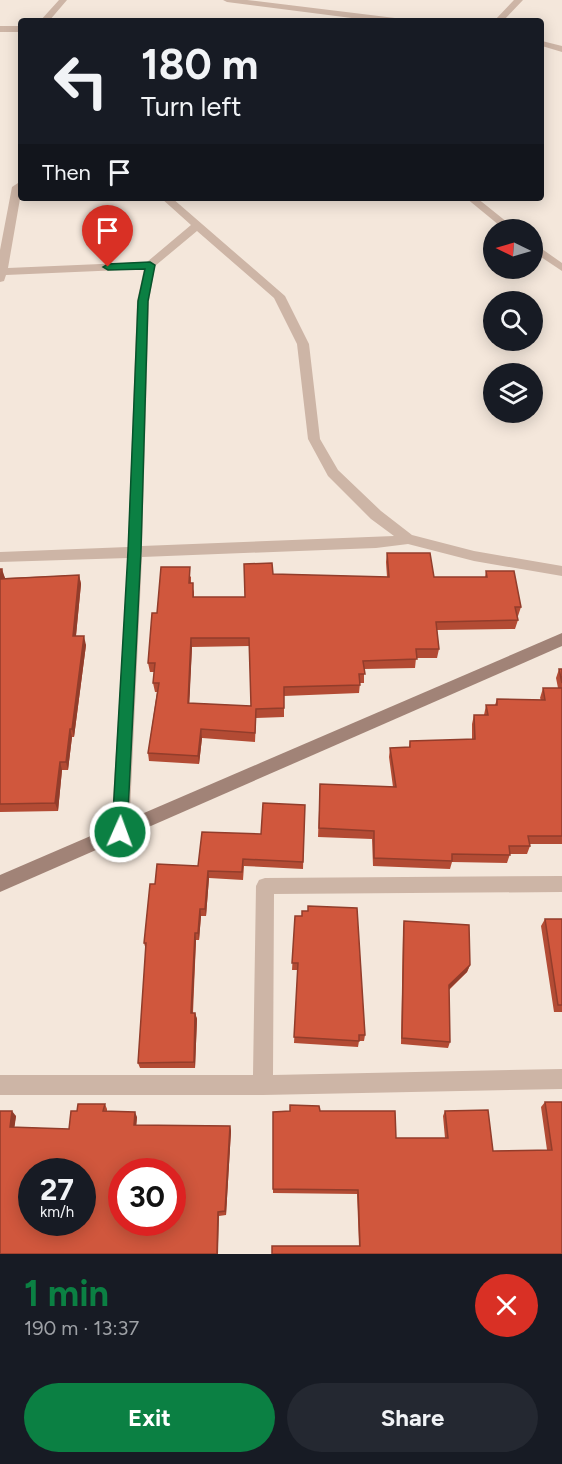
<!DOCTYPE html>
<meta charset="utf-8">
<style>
:root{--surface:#171b24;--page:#242831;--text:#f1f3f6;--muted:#9ea1a6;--accent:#0b8043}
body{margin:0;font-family:Figtree,sans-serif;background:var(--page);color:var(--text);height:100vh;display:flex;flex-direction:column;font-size:22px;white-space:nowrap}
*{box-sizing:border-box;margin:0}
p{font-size:20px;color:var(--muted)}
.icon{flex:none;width:33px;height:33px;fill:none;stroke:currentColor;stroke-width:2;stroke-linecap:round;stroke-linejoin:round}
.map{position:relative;height:1254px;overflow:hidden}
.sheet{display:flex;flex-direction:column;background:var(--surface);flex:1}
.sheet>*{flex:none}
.guide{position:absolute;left:18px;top:18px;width:526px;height:183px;border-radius:6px;box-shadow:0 3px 15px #0003;background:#171b24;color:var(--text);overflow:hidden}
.needle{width:39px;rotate:275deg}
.controls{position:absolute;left:483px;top:219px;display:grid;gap:12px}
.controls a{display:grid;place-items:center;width:60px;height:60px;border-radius:50%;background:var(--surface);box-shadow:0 3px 15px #0003;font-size:30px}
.speed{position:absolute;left:18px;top:1158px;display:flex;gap:12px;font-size:30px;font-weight:700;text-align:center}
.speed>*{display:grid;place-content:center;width:78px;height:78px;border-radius:50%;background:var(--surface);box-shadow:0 3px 15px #0003;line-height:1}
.speed small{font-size:15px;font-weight:400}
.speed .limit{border:9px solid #d22;background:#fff;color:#111}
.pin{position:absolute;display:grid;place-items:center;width:51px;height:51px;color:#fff;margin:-62px -26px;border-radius:50% 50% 50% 0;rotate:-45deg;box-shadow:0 0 6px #0007}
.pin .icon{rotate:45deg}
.me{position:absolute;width:66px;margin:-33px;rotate:2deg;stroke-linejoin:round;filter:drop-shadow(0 0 4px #0008)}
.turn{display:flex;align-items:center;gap:21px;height:126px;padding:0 24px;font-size:27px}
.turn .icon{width:78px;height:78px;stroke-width:2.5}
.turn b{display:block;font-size:42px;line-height:51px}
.then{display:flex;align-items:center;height:57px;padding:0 24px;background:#0003;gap:12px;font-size:22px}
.round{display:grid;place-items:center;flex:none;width:63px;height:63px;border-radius:32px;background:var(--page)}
.headline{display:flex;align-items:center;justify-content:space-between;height:102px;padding:0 24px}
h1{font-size:36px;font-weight:700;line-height:45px;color:var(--accent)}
.action{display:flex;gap:12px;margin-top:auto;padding:12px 24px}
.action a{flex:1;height:69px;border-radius:36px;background:var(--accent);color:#fff;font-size:24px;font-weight:700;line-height:69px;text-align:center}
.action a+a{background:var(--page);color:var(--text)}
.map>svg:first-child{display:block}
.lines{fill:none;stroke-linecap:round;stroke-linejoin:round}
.street{fill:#cdb5a6;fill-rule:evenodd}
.secondary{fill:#a18377;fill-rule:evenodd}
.wall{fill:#b34b34;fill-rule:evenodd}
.shaded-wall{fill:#923d2b}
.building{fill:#d0573d;stroke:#923d2b;stroke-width:1.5;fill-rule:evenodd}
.route{fill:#0b8043;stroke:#07532c;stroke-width:1.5}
</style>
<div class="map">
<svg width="562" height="1254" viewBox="0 0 562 1254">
<rect width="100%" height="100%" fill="#f4e7db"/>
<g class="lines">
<!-- street -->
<path class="street" d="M 59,0 L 67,0 L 49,21 L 40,21 Z
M 223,0 L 247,0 L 395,18 L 399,21 L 375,21 L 227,2 Z
M 514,0 L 523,0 L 503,21 L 494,21 Z
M 0,26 L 21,26 L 21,32 L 0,32 Z
M 542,41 L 562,46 L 562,52 L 542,46 Z
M 21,181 L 21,193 L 8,268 L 147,262 L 191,225 L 161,198 L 172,198 L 285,296 L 309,344 L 320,439 L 338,470 L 381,511 L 412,535 L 474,551 L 562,566 L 562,576 L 474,561 L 408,544 L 376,548 L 142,557 L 129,832 L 126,838 L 120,840 L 114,838 L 111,832 L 128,558 L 0,562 L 0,552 L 128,547 L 137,301 L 144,269 L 6,275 L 4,281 L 0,282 L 0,250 L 12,187 ZM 197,231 L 274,298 L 297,344 L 308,439 L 328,476 L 371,519 L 394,536 L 142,546 L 149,301 L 155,266 Z
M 466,198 L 477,198 L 517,230 L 505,230 Z
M 532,242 L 562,263 L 562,271 L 532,251 Z
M 562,876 L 562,892 L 274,894 L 273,1075 L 562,1069 L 562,1089 L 263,1095 L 0,1095 L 0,1075 L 253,1075 L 256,886 L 259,880 L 265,878 Z"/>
<!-- secondary -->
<path class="secondary" d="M 562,633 L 562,646 L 0,892 L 0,875 Z"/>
</g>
<!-- wall -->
<path class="wall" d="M 387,553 L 434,577 L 485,577 L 486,571 L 521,607 L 518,616 L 517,616 L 518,620 L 515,629 L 437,630 L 439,649 L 437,658 L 416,658 L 415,668 L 364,669 L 364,683 L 360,683 L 359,693 L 284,696 L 284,717 L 256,718 L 255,742 L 202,738 L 199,764 L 149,761 L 148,753 L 157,692 L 155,692 L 153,683 L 154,672 L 150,672 L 148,663 L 157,613 L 191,576 L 191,583 L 194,592 L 194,597 L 245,597 L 273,574 L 387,577 L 386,562 ZM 250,646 L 251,706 L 189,703 L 192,647 Z
M 0,569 L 5,578 L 79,575 L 81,584 L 76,636 L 86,645 L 74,737 L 72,737 L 68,770 L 62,770 L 58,811 L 0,812 Z
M 559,669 L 562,669 L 562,844 L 530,844 L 530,846 L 527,854 L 510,854 L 507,863 L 452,862 L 450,869 L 373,866 L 372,839 L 318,837 L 320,784 L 393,787 L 389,757 L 390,748 L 409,747 L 410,741 L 472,740 L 472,724 L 474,715 L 484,715 L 486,705 L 495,705 L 497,699 L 541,700 L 540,698 L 543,688 L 558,688 L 556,678 Z
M 305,805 L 303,869 L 244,866 L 243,880 L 209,878 L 206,916 L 201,916 L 199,940 L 196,940 L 193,1013 L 195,1013 L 197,1019 L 195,1068 L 140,1068 L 138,1063 L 146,950 L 144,943 L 155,884 L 198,866 L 261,834 Z
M 295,916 L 365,1035 L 364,1041 L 359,1041 L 358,1047 L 294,1043 L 298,970 L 292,970 Z
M 545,919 L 562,919 L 562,1012 L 554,1012 L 541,926 Z
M 404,921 L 470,965 L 467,972 L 449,990 L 450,1042 L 448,1048 L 401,1044 L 403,927 Z
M 545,1102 L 562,1102 L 562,1254 L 359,1246 L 357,1194 L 273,1193 L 273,1112 L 320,1111 L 396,1138 L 445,1138 L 443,1116 L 445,1111 L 493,1151 L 547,1150 L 541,1107 Z
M 105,1104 L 107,1109 L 107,1111 L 137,1117 L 136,1125 L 230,1126 L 231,1131 L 226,1215 L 219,1216 L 0,1254 L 0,1111 L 16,1116 L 14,1127 L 69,1129 L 77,1111 Z"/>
<!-- shaded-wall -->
<path class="shaded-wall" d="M 2,569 L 5,578 L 1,579 Z
M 79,575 L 81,584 L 75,645 L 73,636 Z
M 84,636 L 86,645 L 74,737 L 72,729 Z
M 191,638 L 192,647 L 189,711 L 188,703 Z
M 70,729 L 72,737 L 68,770 L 66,762 Z
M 201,729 L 202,738 L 199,764 L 198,756 Z
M 60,762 L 62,770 L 58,811 L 55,803 Z
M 208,871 L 209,878 L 206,916 L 205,909 Z
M 200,909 L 201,916 L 199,940 L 198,933 Z
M 195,933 L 196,940 L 192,1019 L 191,1013 Z
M 470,965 L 467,972 L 446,992 L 449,985 Z
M 195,1013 L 197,1019 L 195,1068 L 194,1062 Z
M 12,1111 L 16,1116 L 14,1131 L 10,1127 Z
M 135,1112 L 137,1117 L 136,1130 L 134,1125 Z
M 230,1126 L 231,1131 L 226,1215 L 225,1211 Z
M 218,1212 L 219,1216 L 218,1254 L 217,1254 Z"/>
<!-- building -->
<path class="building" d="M 387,553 L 430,553 L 434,577 L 487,577 L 486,571 L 514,571 L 521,607 L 515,607 L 518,620 L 436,622 L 439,649 L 416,649 L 417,659 L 363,661 L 365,674 L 359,674 L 360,685 L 284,687 L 284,708 L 256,709 L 255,733 L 201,729 L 198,756 L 148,753 L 159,683 L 153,683 L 155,663 L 148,663 L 152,613 L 157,613 L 161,567 L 190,567 L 189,583 L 193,583 L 193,597 L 245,597 L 244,564 L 272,563 L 273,574 L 389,577 ZM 191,638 L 249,638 L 251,706 L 188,703 Z
M 0,569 L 2,569 L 1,579 L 79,575 L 73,636 L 84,636 L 72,729 L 70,729 L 66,762 L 60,762 L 55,803 L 0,804 Z
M 559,669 L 562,669 L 562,683 Z
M 543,688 L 562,688 L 562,836 L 528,836 L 530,846 L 509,846 L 510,855 L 452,854 L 452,861 L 374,858 L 374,831 L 319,828 L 320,784 L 396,787 L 390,748 L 410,747 L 410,741 L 475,739 L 474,715 L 488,715 L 486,705 L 497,705 L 497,699 L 545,700 Z
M 263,803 L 305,805 L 303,862 L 243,859 L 242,872 L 208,871 L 205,909 L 200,909 L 198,933 L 195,933 L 191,1013 L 195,1013 L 194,1062 L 138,1063 L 146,943 L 144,943 L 150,884 L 155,884 L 157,864 L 198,866 L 202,832 L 261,834 Z
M 308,906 L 357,908 L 365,1035 L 359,1035 L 359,1041 L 294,1037 L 298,963 L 292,963 L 295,916 L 302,916 L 302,911 L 308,911 Z
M 545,919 L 562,919 L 562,1005 L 558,1005 Z
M 404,921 L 469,925 L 470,965 L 449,985 L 450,1042 L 402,1038 Z
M 545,1102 L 562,1102 L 562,1254 L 272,1254 L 272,1246 L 360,1246 L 358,1190 L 273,1189 L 273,1112 L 290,1111 L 290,1105 L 319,1106 L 320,1111 L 395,1111 L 396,1138 L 448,1138 L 445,1111 L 488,1110 L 493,1151 L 552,1150 Z
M 78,1104 L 105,1104 L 103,1111 L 135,1112 L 134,1125 L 230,1126 L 225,1211 L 218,1212 L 217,1254 L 0,1254 L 0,1111 L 12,1111 L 10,1127 L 69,1129 L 71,1111 L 77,1111 ZM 32,1172 L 82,1172 L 82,1222 L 32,1222 ZM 122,1172 L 172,1172 L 172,1222 L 122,1222 Z"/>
<!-- route -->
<path class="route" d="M 150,262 L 155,265 L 148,301 L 141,551 L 127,832 L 125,837 L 120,839 L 114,837 L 112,832 L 128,551 L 138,301 L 145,269 L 108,270 L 103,267 L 108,264 Z"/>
</svg>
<div class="controls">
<a><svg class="needle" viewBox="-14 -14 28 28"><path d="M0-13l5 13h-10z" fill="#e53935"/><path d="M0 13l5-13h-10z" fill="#9ea1a6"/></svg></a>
<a><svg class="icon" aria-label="search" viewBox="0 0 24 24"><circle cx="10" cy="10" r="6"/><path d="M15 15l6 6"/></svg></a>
<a><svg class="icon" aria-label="layers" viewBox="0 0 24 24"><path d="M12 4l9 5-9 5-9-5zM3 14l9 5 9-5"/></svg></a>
</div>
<div class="speed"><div>27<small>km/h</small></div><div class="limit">30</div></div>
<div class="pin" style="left:108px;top:267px;background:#d93025"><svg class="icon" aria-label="arrive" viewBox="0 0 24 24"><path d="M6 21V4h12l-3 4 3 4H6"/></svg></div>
<svg class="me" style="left:120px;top:832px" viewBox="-20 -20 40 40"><circle r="17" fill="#0b8043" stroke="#fff" stroke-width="3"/><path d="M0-11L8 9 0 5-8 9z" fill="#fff"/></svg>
<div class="guide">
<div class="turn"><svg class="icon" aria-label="left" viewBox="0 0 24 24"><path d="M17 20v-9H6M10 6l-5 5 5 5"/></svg><div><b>180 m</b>Turn left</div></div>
<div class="then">Then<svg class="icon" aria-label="arrive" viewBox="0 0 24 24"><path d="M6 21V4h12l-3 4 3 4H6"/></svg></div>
</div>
</div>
<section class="sheet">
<div class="headline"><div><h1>1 min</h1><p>190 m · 13:37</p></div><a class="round" style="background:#d93025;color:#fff"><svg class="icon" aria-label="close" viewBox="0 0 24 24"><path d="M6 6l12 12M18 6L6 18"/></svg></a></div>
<div class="action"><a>Exit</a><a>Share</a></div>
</section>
